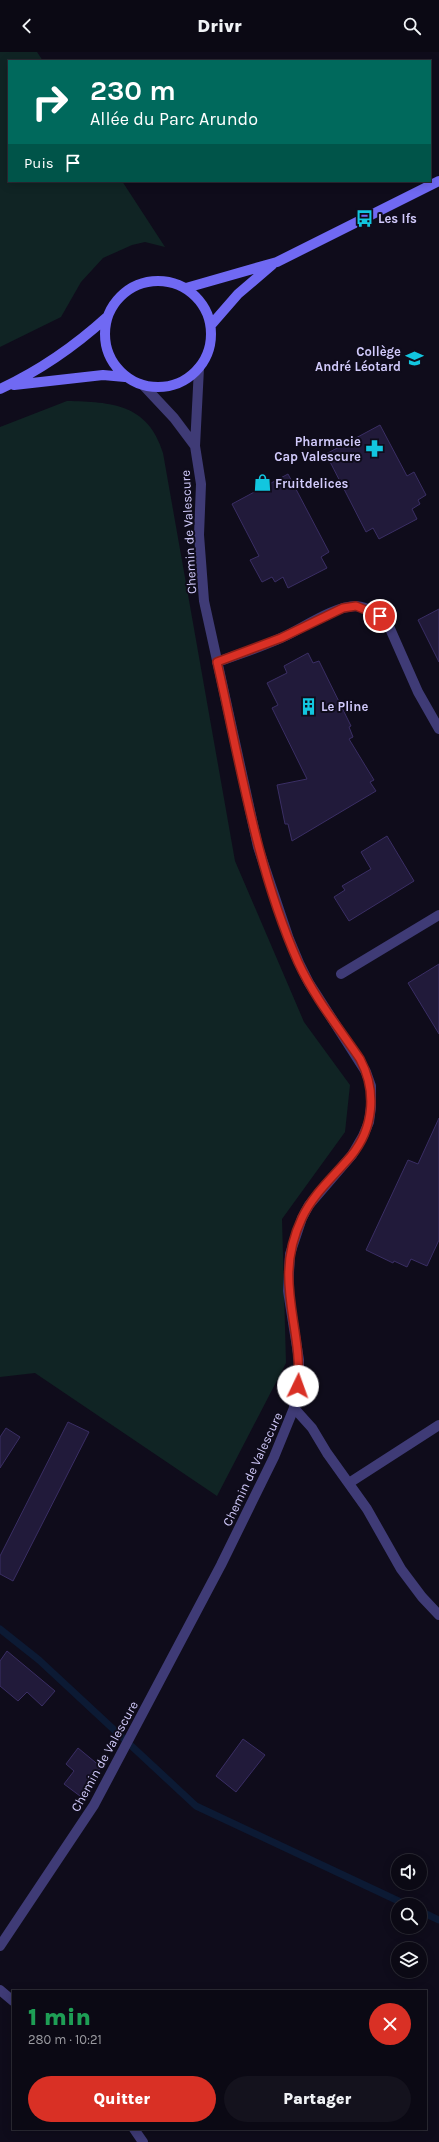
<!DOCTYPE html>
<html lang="fr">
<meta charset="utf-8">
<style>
:root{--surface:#0b0914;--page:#14121d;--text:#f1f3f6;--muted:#9a9aa0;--line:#2b2a34;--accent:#d93025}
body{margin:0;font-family:Karla,sans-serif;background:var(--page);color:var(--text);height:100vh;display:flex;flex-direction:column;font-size:15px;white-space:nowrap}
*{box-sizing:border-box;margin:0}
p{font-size:13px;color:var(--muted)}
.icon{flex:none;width:22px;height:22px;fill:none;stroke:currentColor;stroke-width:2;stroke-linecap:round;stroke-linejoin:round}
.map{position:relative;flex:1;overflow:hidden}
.side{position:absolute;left:12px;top:1938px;width:415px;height:140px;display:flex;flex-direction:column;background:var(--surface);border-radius:0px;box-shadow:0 2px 10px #0003,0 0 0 1px var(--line)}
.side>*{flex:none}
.top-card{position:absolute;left:8px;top:8px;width:423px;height:122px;border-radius:0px;box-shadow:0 2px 10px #0003,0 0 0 1px var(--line);background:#00695c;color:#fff;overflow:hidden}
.tools{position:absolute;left:391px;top:1802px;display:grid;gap:8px}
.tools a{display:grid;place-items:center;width:36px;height:36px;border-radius:50%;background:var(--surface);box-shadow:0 2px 10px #0003,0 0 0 1px var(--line);font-size:20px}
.pin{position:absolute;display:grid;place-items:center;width:34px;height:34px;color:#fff;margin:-17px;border:2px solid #fff;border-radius:50%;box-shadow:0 1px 4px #0007}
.me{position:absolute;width:44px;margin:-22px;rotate:3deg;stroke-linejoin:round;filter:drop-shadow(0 0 3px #0008)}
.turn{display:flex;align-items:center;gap:14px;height:84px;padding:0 16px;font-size:18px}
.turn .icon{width:52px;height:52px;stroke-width:2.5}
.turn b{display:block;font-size:28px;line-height:34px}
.then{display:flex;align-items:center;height:38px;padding:0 16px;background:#0003;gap:8px;font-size:15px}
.round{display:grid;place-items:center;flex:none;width:42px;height:42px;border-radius:21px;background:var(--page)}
.head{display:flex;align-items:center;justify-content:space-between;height:68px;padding:0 16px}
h1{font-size:24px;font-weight:800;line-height:30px;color:#1e9e55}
.cta{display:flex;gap:8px;margin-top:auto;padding:8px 16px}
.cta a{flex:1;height:46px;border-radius:24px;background:var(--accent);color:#fff;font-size:16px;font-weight:800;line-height:46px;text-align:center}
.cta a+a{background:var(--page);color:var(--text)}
header{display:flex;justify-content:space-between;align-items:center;height:52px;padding:0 16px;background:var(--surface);font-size:18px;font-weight:800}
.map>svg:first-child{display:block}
.green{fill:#102424}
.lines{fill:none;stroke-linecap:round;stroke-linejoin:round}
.stream{stroke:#0c1a34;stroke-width:7}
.building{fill:#211a3a;stroke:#3a2e64}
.service{stroke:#3f3b76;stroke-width:10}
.minor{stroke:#3f3b76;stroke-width:10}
.secondary{stroke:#7069f3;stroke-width:10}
.route-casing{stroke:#8d1f18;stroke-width:10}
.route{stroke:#d93025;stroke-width:7}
.labels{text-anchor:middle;stroke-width:4;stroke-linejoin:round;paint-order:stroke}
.poi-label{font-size:13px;font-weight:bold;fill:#d1cafb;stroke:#0f0c1b;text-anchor:start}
.street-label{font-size:13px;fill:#d1cafb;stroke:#0f0c1b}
</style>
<header><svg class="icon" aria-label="back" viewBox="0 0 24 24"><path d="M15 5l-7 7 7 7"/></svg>Drivr<svg class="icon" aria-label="search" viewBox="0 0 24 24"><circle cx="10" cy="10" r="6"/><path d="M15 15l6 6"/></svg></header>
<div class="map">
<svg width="439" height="2090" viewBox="0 0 439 2090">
<rect width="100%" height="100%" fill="#0f0c1b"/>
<!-- green -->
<path class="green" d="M 0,0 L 37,0 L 43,9 L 9,9 L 9,129 L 122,129 L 165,195 L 145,190 L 132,193 L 103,206 L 81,230 L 61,265 L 0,295 Z
M 67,349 C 112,350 148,352 163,401 L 235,809 L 304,970 L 350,1033 L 345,1080 L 282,1167 L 286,1311 L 217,1444 L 35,1321 L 0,1325 L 0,375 Z"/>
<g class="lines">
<!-- stream -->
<path class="stream" d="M 0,1577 L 39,1608 L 196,1754 L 407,1853
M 420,1859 L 439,1868"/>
</g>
<!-- building -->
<path class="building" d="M 380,373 L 407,424 L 414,420 L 426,443 L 418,448 L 420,452 L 412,457 L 417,467 L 379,487 L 373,476 L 366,480 L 326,402 Z
M 288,422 L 329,500 L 321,505 L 327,516 L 288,536 L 283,525 L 275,530 L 272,525 L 262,530 L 250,508 L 259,504 L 232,452 Z
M 439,557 L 439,610 L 418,568 Z
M 308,601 L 313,611 L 319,609 L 351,674 L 349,675 L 353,685 L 349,687 L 374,728 L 370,730 L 376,739 L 292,789 L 288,772 L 285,772 L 277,733 L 307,727 L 272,656 L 278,653 L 267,631 L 287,621 L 284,614 Z
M 387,784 L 414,829 L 349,869 L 334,845 L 345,838 L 342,834 L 371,817 L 361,800 Z
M 439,912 L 439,982 L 408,931 Z
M 439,1066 L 439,1188 L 427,1214 L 411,1207 L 407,1215 L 394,1209 L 393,1211 L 366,1198 L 408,1108 L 418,1112 Z
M 68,1370 L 89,1380 L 13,1529 L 0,1522 L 0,1504 Z
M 6,1376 L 20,1385 L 0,1416 L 0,1385 Z
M 7,1599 L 55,1639 L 42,1654 L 27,1640 L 18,1649 L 0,1634 L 0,1609 Z
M 243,1687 L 265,1703 L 236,1740 L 216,1724 Z
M 78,1696 L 101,1715 L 80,1744 L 64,1732 L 74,1719 L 66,1712 Z"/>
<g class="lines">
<!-- service -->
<path class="service" d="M 217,610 C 239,602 262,595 283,585 C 303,576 334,554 356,554 C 368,555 380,563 388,572 L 418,640 L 439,677
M 341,922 L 439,863
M 294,1356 L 312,1376 L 327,1401 L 367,1457 L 401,1517 L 422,1545 L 439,1563
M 349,1431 L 439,1373"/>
<!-- minor -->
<path class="minor" d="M 144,334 L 174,366 L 195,394
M 0,1894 L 94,1753 L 221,1513 L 274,1405 L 294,1356 L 299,1324 L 299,1308 L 288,1239 L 290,1202 L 302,1166 L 309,1153 L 352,1103 L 363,1084 L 369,1070 L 371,1055 L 371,1034 L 366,1020 L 309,931 L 299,911 L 289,887 L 258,795 L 204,549 L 199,483 L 201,432 L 195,394 L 199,316
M 0,1938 L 13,1949
M 134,2077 L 143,2090"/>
<!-- secondary -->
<path class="secondary" d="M105 282a53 53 0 1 1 106 0a53 53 0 1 1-106 0Z
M 186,236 L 277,210 L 439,129
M 211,273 L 238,242 L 272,213
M 14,333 L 103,323 L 125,325
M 0,337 C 39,319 75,294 107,265"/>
</g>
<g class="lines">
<defs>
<path id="route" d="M 298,1334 C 303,1272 272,1229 302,1166 C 313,1142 334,1124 351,1104 C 374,1076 377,1039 360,1007 C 339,976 314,945 298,910 C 256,815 240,710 217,610 L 281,586 L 343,556 L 356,554 L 380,564"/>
</defs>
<!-- route casing -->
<use href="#route" class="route-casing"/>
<!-- route -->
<use href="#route" class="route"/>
</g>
<!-- icons -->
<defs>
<symbol id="bus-bare" viewBox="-9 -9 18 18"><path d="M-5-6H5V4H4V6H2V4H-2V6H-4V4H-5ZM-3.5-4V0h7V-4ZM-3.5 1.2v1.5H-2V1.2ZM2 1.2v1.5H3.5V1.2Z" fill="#12c6df" stroke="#0f0c1b" stroke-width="2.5" paint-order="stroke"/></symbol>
<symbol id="school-bare" viewBox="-9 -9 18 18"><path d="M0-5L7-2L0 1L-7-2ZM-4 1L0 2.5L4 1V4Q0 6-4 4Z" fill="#12c6df" stroke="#0f0c1b" stroke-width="2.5" paint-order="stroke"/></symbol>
<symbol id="pharmacy-bare" viewBox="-9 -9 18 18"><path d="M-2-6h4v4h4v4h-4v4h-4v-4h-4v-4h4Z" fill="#12c6df" stroke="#0f0c1b" stroke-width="2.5" paint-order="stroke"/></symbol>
<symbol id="shop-bare" viewBox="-9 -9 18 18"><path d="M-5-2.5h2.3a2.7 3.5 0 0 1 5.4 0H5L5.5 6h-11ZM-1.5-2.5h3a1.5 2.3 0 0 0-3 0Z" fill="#12c6df" stroke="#0f0c1b" stroke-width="2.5" paint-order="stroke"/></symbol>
<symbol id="building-bare" viewBox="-9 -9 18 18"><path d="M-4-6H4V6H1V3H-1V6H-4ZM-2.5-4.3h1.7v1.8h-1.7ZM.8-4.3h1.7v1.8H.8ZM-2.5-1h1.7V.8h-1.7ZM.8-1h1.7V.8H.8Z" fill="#12c6df" stroke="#0f0c1b" stroke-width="2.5" paint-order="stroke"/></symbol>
</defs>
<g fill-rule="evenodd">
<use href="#bus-bare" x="352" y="154" width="25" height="25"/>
<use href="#school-bare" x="402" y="294" width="25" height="25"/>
<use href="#pharmacy-bare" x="362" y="384" width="25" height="25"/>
<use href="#shop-bare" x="250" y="418" width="25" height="25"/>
<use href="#building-bare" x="296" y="642" width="25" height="25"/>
</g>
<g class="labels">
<!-- poi labels -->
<g class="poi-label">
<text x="378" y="171">Les Ifs</text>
<text x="401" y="304" text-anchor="end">Collège<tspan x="401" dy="15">André Léotard</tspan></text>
<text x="361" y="394" text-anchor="end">Pharmacie<tspan x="361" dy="15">Cap Valescure</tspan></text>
<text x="275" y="436">Fruitdelices</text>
<text x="321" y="659">Le Pline</text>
</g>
<!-- street labels -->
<g class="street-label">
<text transform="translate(188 480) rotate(-93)" y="5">Chemin de Valescure</text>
<text transform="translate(252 1417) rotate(-65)" y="5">Chemin de Valescure</text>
<text transform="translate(104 1704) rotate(-61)" y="5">Chemin de Valescure</text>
</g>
</g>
</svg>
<div class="tools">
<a><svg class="icon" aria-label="sound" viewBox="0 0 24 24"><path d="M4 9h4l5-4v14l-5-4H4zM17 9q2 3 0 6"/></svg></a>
<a><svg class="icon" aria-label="search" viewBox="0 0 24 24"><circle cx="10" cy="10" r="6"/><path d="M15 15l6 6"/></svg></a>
<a><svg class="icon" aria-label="layers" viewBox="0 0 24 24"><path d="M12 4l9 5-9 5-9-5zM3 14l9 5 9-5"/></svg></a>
</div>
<div class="pin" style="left:380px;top:564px;background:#d93025"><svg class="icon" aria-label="arrive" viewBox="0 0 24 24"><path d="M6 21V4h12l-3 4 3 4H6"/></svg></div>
<svg class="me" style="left:298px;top:1334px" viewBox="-20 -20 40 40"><circle r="19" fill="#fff"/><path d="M0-13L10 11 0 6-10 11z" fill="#d93025"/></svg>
<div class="top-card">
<div class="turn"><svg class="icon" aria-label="right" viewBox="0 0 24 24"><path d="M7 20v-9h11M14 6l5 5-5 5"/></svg><div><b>230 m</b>Allée du Parc Arundo</div></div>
<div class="then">Puis<svg class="icon" aria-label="arrive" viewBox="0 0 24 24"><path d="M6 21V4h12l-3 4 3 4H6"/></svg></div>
</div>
<section class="side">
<div class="head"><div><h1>1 min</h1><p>280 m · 10:21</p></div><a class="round" style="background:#d93025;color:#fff"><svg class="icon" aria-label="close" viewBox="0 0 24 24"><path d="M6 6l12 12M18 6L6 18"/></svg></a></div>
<div class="cta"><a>Quitter</a><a>Partager</a></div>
</section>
</div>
